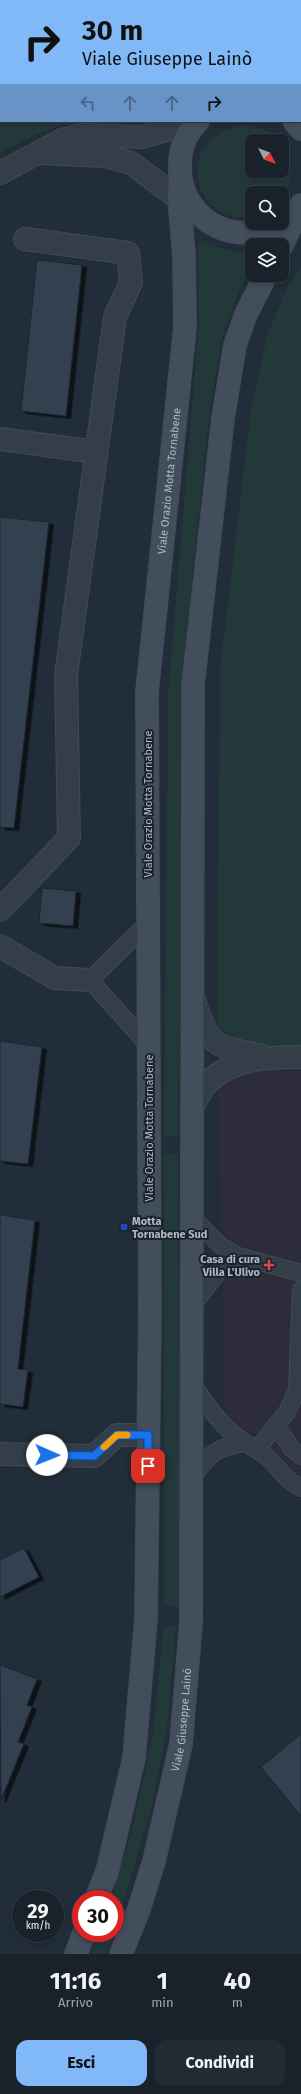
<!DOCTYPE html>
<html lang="it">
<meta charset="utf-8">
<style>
:root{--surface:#19222a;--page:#222a32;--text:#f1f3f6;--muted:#9fa4a8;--line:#373f47;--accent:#81b8f8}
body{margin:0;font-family:"Fira Sans",sans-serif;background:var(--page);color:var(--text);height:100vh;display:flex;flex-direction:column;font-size:15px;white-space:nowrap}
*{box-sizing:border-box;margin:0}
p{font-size:13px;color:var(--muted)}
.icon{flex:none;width:22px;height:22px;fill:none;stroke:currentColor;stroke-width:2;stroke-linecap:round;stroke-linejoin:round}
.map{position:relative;height:1954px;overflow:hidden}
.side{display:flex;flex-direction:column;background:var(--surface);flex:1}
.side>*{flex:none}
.top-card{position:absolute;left:0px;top:0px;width:301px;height:122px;box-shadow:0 2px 6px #0003,0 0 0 1px var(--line);background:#81b8f8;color:#111;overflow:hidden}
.needle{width:26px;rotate:132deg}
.controls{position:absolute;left:245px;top:134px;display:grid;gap:8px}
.controls a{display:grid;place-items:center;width:44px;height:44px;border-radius:8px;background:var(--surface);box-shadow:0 2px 6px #0003,0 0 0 1px var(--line);font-size:20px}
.speed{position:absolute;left:12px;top:1890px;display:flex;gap:8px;font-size:20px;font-weight:700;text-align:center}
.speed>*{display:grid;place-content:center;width:52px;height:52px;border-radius:50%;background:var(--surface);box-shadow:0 2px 6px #0003,0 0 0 1px var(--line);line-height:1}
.speed small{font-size:10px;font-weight:400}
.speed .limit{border:6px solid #d22;background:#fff;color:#111}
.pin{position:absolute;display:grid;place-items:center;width:34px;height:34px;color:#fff;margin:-17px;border-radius:8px;box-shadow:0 2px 6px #0006}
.me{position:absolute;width:44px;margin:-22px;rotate:91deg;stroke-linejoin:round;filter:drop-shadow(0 0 3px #0008)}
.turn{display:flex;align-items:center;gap:14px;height:84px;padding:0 16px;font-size:18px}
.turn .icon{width:52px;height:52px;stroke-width:2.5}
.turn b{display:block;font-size:28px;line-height:34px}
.lanes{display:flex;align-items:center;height:38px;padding:0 16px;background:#0003;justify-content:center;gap:20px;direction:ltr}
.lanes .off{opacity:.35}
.eta{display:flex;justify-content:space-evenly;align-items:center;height:68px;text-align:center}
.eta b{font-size:24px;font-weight:700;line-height:28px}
.primary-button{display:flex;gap:8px;margin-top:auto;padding:8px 16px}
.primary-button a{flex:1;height:46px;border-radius:12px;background:var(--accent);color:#111;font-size:16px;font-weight:700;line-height:46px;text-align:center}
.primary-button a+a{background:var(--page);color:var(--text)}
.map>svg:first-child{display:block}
.medical{fill:#2d2c3a}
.green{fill:#233839}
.building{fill:#33414f;stroke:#1c252f;filter:url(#shadow)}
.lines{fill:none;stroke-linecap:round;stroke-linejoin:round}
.service-casing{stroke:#414a55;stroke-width:18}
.minor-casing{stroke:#414a55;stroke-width:24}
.secondary-casing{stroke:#414a55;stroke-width:24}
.service{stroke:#343e49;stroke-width:16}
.minor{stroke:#343e49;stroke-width:22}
.secondary{stroke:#424e5c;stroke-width:22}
.route-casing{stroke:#114b97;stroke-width:10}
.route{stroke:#1a73e8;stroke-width:7}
.slow{stroke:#f59e0b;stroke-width:7}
.transit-dot{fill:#1a4fb4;stroke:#1a232d;stroke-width:1.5}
.health-dot{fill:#e0444e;stroke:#1a232d;stroke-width:1.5}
.labels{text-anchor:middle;stroke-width:4;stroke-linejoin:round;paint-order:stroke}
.street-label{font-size:11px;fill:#afb9c5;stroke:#1a232d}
.poi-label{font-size:11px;font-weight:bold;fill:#afb9c5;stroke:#1a232d;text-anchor:start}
</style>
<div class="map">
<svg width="301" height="1954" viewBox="0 0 301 1954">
<defs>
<filter id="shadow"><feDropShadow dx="4.5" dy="2.5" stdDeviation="0" flood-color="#0009"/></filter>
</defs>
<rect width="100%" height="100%" fill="#212d38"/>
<!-- medical -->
<path class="medical" d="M 301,1064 L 301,1479 L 256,1433 L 247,1432 L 237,1427 L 228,1415 L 222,1399 L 223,1284 L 237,1274 L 238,1246 L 222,1231 L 217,1087 L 237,1069 Z"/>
<!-- green -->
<path class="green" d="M 0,0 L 265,0 L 1,1 L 1,121 L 139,121 C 115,127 90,122 65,125 C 43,129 20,143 0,153 Z
M 245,125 C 258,127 270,130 279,141 L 252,141 L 252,171 L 282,171 L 282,145 C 293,159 294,184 282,198 L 282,193 L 252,193 L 252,217 C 191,227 171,136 245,125 Z
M 201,240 C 218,249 233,252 252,253 L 252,262 L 237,296 L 222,338 L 210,410 L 181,682 L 179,1136 L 164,1137 L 168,697 L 199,321 L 198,244 Z
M 301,267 L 301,1048 L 270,1048 L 247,1044 L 217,1028 L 220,670 L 251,408 L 268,333 L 288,287 Z
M 164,1154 L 178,1154 L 180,1608 L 164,1606 Z
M 164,1626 L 176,1626 L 167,1729 L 151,1809 L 115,1931 L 115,1899 L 111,1899 L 133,1827 L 153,1733 Z
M 100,1933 L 114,1933 L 106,1954 L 91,1954 Z"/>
<!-- building -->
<path class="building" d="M 37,260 L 82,265 L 66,416 L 21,411 Z
M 0,517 L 49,522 L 14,828 L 0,827 Z
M 42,888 L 76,891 L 73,926 L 39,923 Z
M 0,1041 L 42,1047 L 28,1164 L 0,1161 Z
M 0,1215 L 35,1220 L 18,1369 L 28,1370 L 23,1407 L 0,1404 Z
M 24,1548 L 39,1577 L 0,1597 L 0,1560 Z
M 0,1665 L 37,1679 L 27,1705 L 32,1707 L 18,1742 L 24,1744 L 1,1800 Z
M 301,1734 L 301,1816 L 261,1767 Z"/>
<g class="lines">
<defs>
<path id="service" d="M 148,923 L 90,980 L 149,1046
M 192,1217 L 221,1246 L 238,1256 L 301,1273
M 192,1306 L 220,1270 L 238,1256
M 192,1384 C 205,1402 218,1422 236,1436 C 246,1444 257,1449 267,1457 C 280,1469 284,1479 301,1488
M 277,1426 L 291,1448 L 301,1456
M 257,1449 L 287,1412 L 297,1390 L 301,1290
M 192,1478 C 208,1455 216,1447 245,1443"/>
<path id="minor" d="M 40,153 L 105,156 L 131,163 L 191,208
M 0,173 L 62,140 L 82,135 L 142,137 L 180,126 L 190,121
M 0,439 L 96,452
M 0,910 L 69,838 L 66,675 L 115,317 L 131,282 L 128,253 L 25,239
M 0,946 L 55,978 L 90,980
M 194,1000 C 208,1045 214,1047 260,1055
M 193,1106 C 197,1098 202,1088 208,1082 C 234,1058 267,1057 301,1057
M 0,1454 L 94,1456 L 117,1435 L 148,1435"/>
<g id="secondary">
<path d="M 297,1 L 297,0"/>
<path d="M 198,121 C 186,133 180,149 180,165 C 179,204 209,233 247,233 C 260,234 271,228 282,223"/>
<path d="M 294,121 L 301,129"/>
<path d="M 282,245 L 301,205"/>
<path id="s1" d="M 96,1899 L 107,1872 L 134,1758 L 146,1619 L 150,1307 L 147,692 L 185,327 L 184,255 L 179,198 L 180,174"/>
<path d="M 76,1954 L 84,1933"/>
<path id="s2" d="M 121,1954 L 139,1909 L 154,1861 L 181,1744 L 191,1622 L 193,685 L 223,418 L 235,345 L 246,314 L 266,275"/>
</g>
</defs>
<!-- service casing -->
<use href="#service" class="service-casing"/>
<!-- minor casing -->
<use href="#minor" class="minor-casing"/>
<!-- secondary casing -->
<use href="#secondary" class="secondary-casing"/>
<!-- service -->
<use href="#service" class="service"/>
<!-- minor -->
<use href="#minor" class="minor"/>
<!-- secondary -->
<use href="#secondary" class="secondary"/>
</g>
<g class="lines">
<defs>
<path id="route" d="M 47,1455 L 94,1456 L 117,1435 L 148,1435 L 148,1466"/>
</defs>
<!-- route casing -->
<use href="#route" class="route-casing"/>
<!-- route -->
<use href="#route" class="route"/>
<!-- slow -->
<path class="slow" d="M 104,1447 L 117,1435 L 127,1435"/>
</g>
<!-- markers -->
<rect class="transit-dot" x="120" y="1223" width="8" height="8" rx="2"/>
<path class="health-dot" d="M267 1259h4v4h4v4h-4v4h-4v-4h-4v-4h4z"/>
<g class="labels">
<!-- street labels -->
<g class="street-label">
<text dy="4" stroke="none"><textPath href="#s1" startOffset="1425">Viale Orazio Motta Tornabene</textPath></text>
<text transform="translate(148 804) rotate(-90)" y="4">Viale Orazio Motta Tornabene</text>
<text transform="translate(149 1128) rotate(-90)" y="4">Viale Orazio Motta Tornabene</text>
<text dy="4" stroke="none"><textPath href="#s2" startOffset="243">Viale Giuseppe Lainò</textPath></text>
</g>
<!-- poi labels -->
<g class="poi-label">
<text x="132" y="1225">Motta<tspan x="132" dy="13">Tornabene Sud</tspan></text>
<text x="260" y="1263" text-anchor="end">Casa di cura<tspan x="260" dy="13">Villa L'Ulivo</tspan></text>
</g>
</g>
</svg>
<div class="controls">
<a><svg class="needle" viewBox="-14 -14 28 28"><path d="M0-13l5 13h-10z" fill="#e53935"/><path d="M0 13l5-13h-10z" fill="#9fa4a8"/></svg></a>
<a><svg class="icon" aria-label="search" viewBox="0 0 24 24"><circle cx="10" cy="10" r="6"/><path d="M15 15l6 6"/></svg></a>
<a><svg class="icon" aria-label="layers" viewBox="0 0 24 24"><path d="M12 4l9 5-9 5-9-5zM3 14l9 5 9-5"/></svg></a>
</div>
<div class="speed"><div>29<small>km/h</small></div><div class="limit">30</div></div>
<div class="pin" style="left:148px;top:1466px;background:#d93025"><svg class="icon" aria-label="arrive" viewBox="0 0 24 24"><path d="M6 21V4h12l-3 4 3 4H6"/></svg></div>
<svg class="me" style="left:47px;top:1455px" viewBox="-20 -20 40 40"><circle r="19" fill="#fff"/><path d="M0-13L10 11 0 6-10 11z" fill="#1a73e8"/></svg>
<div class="top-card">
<div class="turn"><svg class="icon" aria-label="right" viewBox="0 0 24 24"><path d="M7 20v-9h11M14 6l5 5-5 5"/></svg><div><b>30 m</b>Viale Giuseppe Lainò</div></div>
<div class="lanes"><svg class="icon off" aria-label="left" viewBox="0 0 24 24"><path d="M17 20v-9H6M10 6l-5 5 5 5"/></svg><svg class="icon off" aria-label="ahead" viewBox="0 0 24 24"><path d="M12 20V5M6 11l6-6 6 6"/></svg><svg class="icon off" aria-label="ahead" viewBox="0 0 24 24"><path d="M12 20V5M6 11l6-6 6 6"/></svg><svg class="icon" aria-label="right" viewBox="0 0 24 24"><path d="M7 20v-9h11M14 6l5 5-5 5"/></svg></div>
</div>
</div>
<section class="side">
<div class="eta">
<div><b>11:16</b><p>Arrivo</p></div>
<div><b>1</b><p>min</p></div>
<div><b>40</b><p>m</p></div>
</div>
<div class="primary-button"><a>Esci</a><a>Condividi</a></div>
</section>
